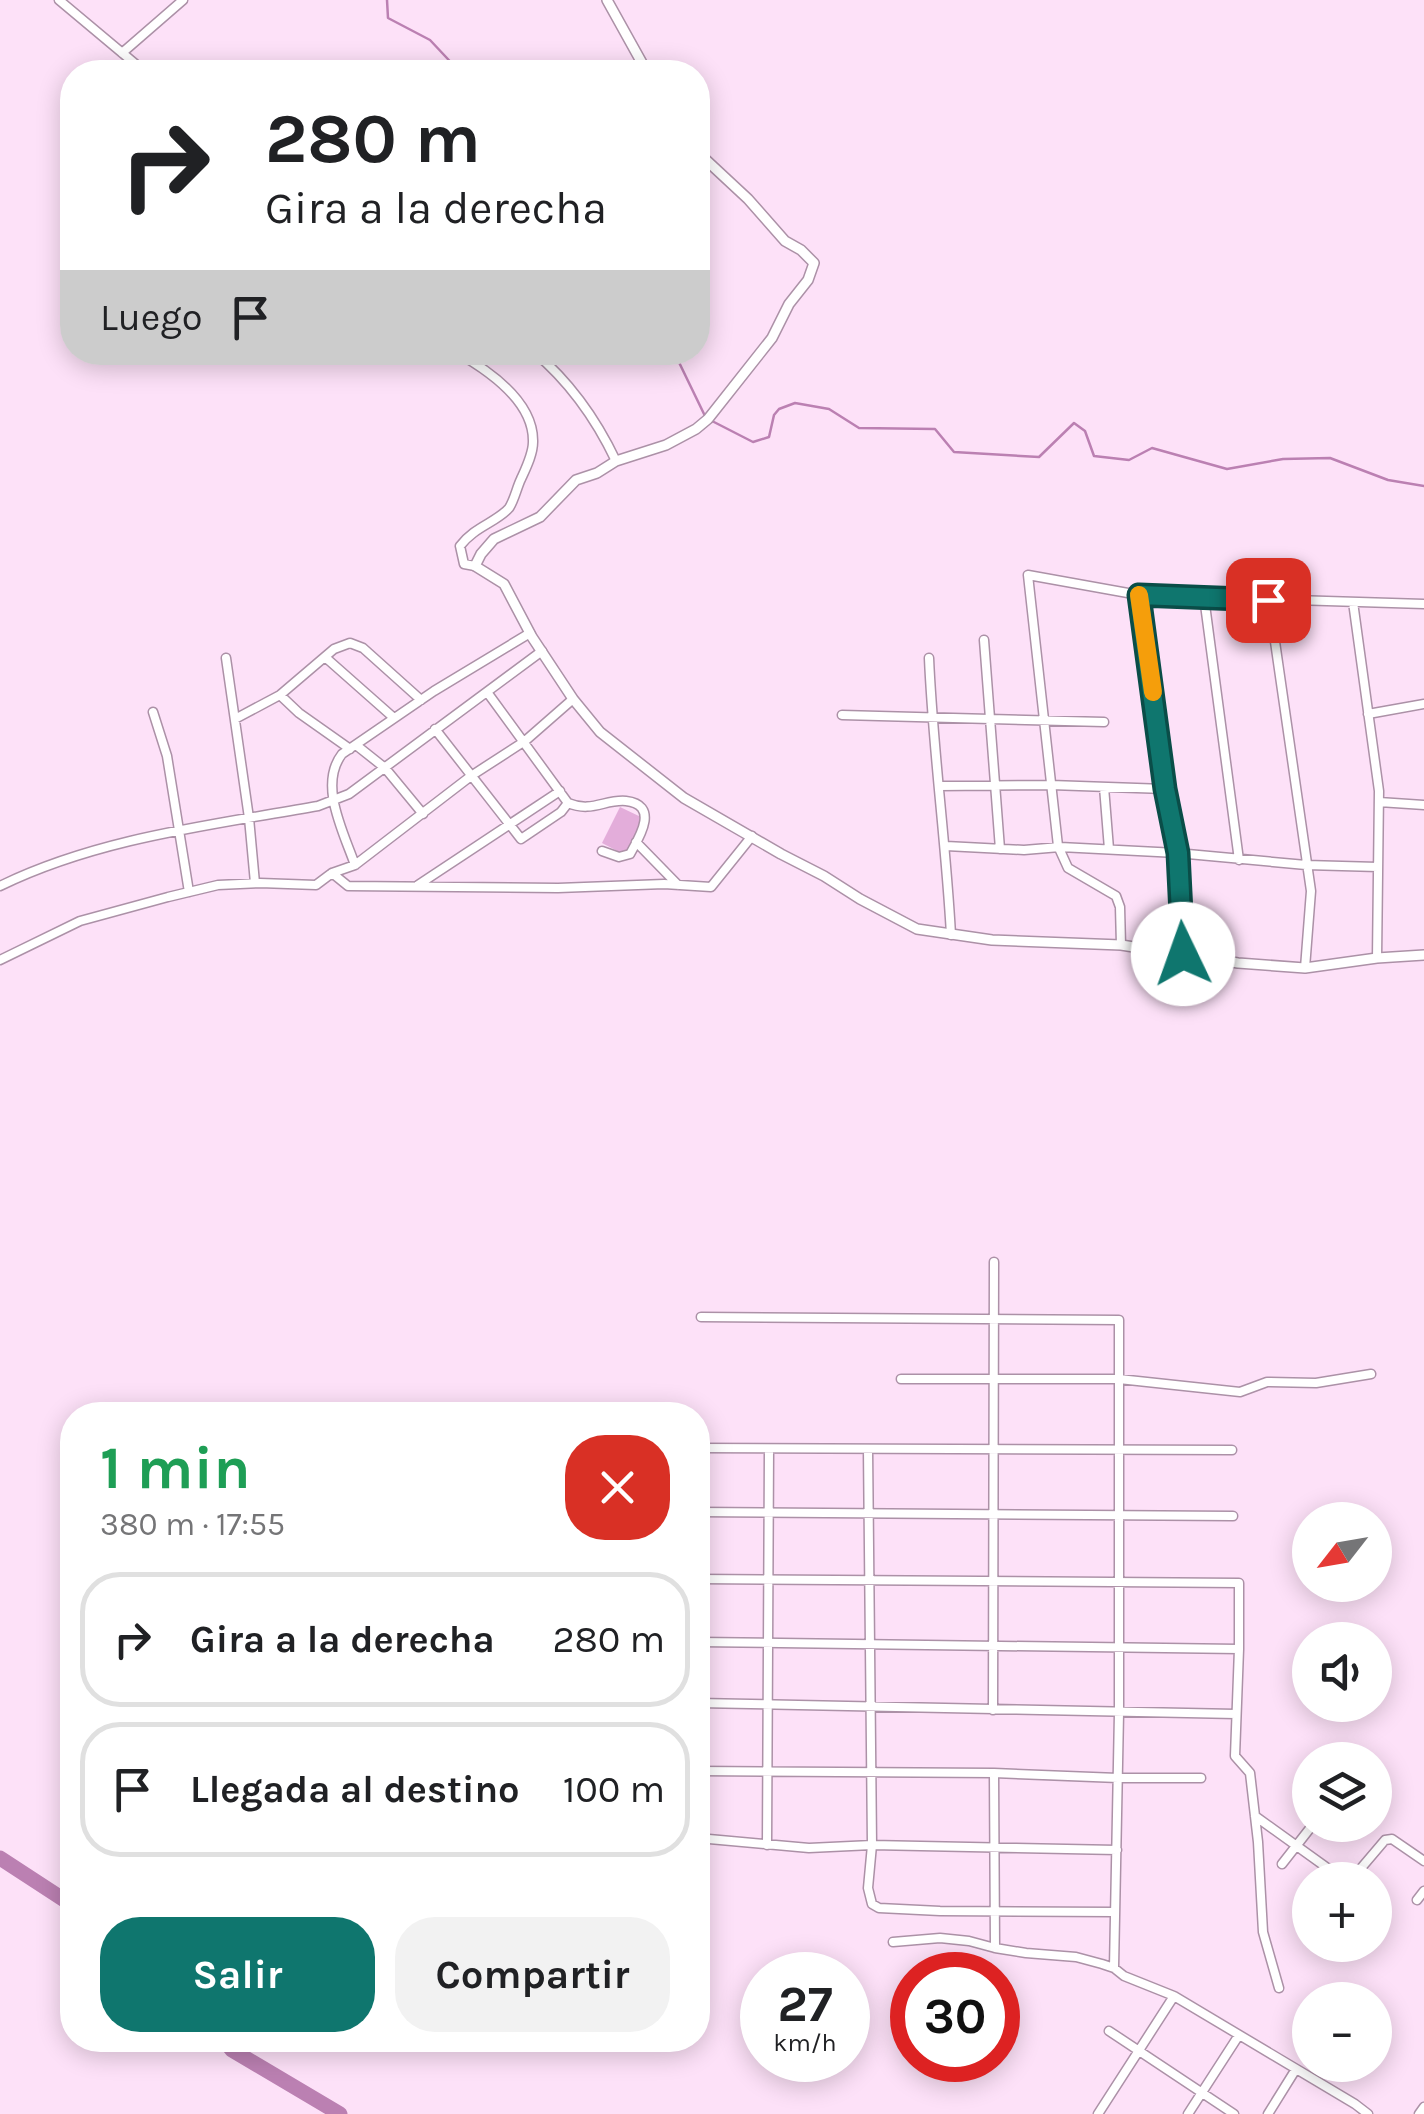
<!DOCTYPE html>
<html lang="es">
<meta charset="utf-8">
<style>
:root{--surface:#fff;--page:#f2f2f2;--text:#202124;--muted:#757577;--line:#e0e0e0;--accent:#0f766e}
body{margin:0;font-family:Karla,sans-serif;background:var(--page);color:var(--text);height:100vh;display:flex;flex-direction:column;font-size:38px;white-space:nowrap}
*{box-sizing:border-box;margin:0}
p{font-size:32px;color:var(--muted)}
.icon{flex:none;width:55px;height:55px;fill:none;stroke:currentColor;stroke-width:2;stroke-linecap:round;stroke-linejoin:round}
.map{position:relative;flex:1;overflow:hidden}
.drawer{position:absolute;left:60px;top:1402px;width:650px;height:650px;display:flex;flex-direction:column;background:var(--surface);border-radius:40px;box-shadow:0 5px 25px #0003}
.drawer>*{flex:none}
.guide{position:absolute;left:60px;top:60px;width:650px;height:305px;border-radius:40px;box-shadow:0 5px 25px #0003;background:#fff;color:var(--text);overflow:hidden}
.needle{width:65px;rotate:239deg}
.buttons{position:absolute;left:1292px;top:1502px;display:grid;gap:20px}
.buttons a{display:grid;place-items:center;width:100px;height:100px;border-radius:50%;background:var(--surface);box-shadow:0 5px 25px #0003;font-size:50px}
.speed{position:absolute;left:740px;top:1952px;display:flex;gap:20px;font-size:50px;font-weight:700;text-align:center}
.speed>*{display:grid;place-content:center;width:130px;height:130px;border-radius:50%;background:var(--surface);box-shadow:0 5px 25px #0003;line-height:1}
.speed small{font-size:25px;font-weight:400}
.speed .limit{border:15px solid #d22;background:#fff;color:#111}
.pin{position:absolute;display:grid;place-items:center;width:85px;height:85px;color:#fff;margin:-42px;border-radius:20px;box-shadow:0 5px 15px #0006}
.me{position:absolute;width:110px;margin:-55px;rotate:357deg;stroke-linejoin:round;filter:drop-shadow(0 0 8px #0008)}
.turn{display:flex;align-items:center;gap:35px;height:210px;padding:0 40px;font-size:45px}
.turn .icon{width:130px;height:130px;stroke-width:2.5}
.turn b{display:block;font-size:70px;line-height:85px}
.then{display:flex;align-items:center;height:95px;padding:0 40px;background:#0003;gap:20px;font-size:38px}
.round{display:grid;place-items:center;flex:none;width:105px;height:105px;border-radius:40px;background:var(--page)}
.summary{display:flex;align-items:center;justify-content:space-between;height:170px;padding:0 40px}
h1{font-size:60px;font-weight:700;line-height:75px;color:#1e9e55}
.button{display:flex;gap:20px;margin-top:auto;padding:20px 40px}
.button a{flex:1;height:115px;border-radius:40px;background:var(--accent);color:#fff;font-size:40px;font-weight:700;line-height:115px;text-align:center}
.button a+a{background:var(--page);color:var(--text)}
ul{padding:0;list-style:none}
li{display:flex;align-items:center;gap:30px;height:135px;margin:0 20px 15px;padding:0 20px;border:5px solid var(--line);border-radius:40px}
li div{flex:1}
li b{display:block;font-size:38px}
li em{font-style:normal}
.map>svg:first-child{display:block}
.green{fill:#e3adda}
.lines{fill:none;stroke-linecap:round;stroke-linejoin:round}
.stream{stroke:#bb80b2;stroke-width:2.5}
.river{stroke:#bb80b2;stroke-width:15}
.minor-casing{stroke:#ac91a7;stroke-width:11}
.tertiary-casing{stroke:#ac91a7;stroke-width:12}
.minor{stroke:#fff;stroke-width:8}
.tertiary{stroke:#fff;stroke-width:9}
.route-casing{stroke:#0a4d48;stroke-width:25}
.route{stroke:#0f766e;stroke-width:18}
.slow{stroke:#f59e0b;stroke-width:18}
</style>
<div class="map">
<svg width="1424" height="2114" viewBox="0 0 1424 2114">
<rect width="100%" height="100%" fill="#fde1f8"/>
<!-- green -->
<path class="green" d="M 620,807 L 643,818 L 625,855 L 602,843 Z"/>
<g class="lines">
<!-- stream -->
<path class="stream" d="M 387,0 L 388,18 L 430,40 L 460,72
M 674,352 L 705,416
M 712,421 L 753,442 L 769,437 L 774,415 L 779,409 L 795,403 L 829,409 L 859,428 L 935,429 L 954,452 L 1039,457 L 1074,423 L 1085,431 L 1094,456 L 1129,460 L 1152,448 L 1227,469 L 1283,459 L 1330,458 L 1388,480 L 1424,486"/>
<!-- river -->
<path class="river" d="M 0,1858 L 72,1905
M 224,2040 L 232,2050 L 340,2114"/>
<defs>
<path id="minor" d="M 59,0 L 145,72
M 122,53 L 183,0
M 456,352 C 488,370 534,402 533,442 C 533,454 526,468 521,479 C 517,487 514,501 509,508 C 497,522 474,527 460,546 L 464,564 L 475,566
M 534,352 C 570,382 596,419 616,461
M 1139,595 L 1165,789 L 1177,853 L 1183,954
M 1204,597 L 1239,860
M 1269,600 L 1311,891 L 1305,968
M 1353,602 L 1379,791 L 1377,958
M 984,640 L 1000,849
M 325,657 L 394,718
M 226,658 L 249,818 L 255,883
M 929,658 C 933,751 946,842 951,935
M 280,695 L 299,713 L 350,749
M 153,712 L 167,756 L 189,892
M 1368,714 L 1424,704
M 842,715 L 1104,722
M 235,719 L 280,695 L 334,649 L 350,643 L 363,648 L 421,700
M 435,729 L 521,839 L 561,812 L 568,803 L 487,692
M 356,745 L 385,768 L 423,814
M 939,786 L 1051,785 L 1165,789
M 1104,787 L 1109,849
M 1379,802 L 1424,805
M 568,803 C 592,813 605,799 626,801 C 660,805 639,838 630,854 L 619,857 L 602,851
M 636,842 L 678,885
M 946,846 L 1024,850 L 1060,847 L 1177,853 L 1306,865 L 1378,867
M 355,865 C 344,833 318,785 342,754 L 434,691 L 530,633
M 332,873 L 355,865 L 471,776 L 525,741 L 573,699
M 418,885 L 560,791
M 0,886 C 98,838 212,825 318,806 L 349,794 L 542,651
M 1121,945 L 1120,907 L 1116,896 L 1068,868 L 1058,846 L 1028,575 L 1139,595 L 1424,604
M 0,960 L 80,921 L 168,897 L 218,885 L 260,883 L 316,885 L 332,873 L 348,886 L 558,888 L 664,884 L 711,887 L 752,836
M 701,1317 L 1119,1320 L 1119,1713 L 1114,1968
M 901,1379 L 1119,1379 L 1240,1392 L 1267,1382 L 1316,1383 L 1371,1374
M 698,1448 L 1232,1450
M 868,1449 L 872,1845 L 1117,1850
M 698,1512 L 1233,1516
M 698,1579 L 1239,1583 L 1239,1649 L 1235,1756 L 1250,1773 L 1258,1842 L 1263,1932 L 1279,1988
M 698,1642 L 1239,1649
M 698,1703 L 1236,1714
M 993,1710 L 994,1262
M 698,1771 L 994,1773 L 1118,1778 L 1201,1778
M 994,1773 L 995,1948
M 1255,1816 L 1344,1880
M 698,1838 L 809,1848 L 872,1845 L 868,1888 L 872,1904 L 879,1908 L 940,1911 L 1115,1912
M 767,1845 L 769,1449
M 1282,1864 L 1311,1827
M 1351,1880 L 1385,1840 L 1392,1839 L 1424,1861
M 1417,1900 L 1424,1891
M 893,1942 L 940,1938 L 969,1941 L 995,1948 L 1026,1953 L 1076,1957 L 1102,1964 L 1114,1968 L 1124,1976 L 1174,1996 L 1355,2104 L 1368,2114
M 1109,2031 L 1234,2114
M 1098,2114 L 1174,1996
M 1188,2114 L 1239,2035
M 1268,2114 L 1296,2069
M 1419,2114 L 1424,2107"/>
<path id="tertiary" d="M 607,0 L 647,72
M 698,148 L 705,159 L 748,199 L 785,241 L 801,250 L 814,263 L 808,280 L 789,304 L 772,338 L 708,419 L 696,429 L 666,445 L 616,461 L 597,473 L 576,480 L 540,517 L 494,539 L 481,554 L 475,566 L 504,584 L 532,637 L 573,699 L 600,732 L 684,798 L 781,854 L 824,876 L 860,899 L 917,929 L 992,940 L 1121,945 L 1238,963 L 1305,968 L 1377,958 L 1424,955"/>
</defs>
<!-- minor casing -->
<use href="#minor" class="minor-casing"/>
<!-- tertiary casing -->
<use href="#tertiary" class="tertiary-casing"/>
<!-- minor -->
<use href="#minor" class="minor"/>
<!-- tertiary -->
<use href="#tertiary" class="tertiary"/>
</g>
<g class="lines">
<defs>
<path id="route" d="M 1183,954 L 1178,853 L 1165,789 L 1139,595 L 1268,600"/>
</defs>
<!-- route casing -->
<use href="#route" class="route-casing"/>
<!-- route -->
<use href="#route" class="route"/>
<!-- slow -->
<path class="slow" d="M 1139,595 L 1153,692"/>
</g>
</svg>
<div class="buttons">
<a><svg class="needle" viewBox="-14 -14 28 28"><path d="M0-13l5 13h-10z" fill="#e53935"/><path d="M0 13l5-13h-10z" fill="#757577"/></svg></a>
<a><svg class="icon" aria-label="sound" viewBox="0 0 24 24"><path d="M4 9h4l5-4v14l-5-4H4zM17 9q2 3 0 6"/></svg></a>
<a><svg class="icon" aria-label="layers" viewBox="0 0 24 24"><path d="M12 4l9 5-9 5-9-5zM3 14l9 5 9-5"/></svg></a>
<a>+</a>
<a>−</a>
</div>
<div class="speed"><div>27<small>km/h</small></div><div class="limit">30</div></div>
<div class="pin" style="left:1268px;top:600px;background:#d93025"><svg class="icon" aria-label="arrive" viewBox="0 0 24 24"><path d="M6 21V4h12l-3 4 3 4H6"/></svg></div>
<svg class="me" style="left:1183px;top:954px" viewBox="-20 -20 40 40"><circle r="19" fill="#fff"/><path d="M0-13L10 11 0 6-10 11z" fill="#0f766e"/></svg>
<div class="guide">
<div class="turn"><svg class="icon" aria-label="right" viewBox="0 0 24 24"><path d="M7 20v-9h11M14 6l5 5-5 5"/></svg><div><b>280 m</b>Gira a la derecha</div></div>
<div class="then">Luego<svg class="icon" aria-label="arrive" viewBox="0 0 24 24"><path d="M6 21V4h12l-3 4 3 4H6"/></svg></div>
</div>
<section class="drawer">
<div class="summary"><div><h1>1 min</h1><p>380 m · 17:55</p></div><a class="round" style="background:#d93025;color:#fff"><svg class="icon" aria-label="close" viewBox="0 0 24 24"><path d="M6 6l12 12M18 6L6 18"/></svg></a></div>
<ul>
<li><svg class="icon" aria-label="right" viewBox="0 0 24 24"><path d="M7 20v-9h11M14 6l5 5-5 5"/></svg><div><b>Gira a la derecha</b></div><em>280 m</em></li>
<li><svg class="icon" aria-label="arrive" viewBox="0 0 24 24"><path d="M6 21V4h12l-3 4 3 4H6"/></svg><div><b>Llegada al destino</b></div><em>100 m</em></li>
</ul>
<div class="button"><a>Salir</a><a>Compartir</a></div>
</section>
</div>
